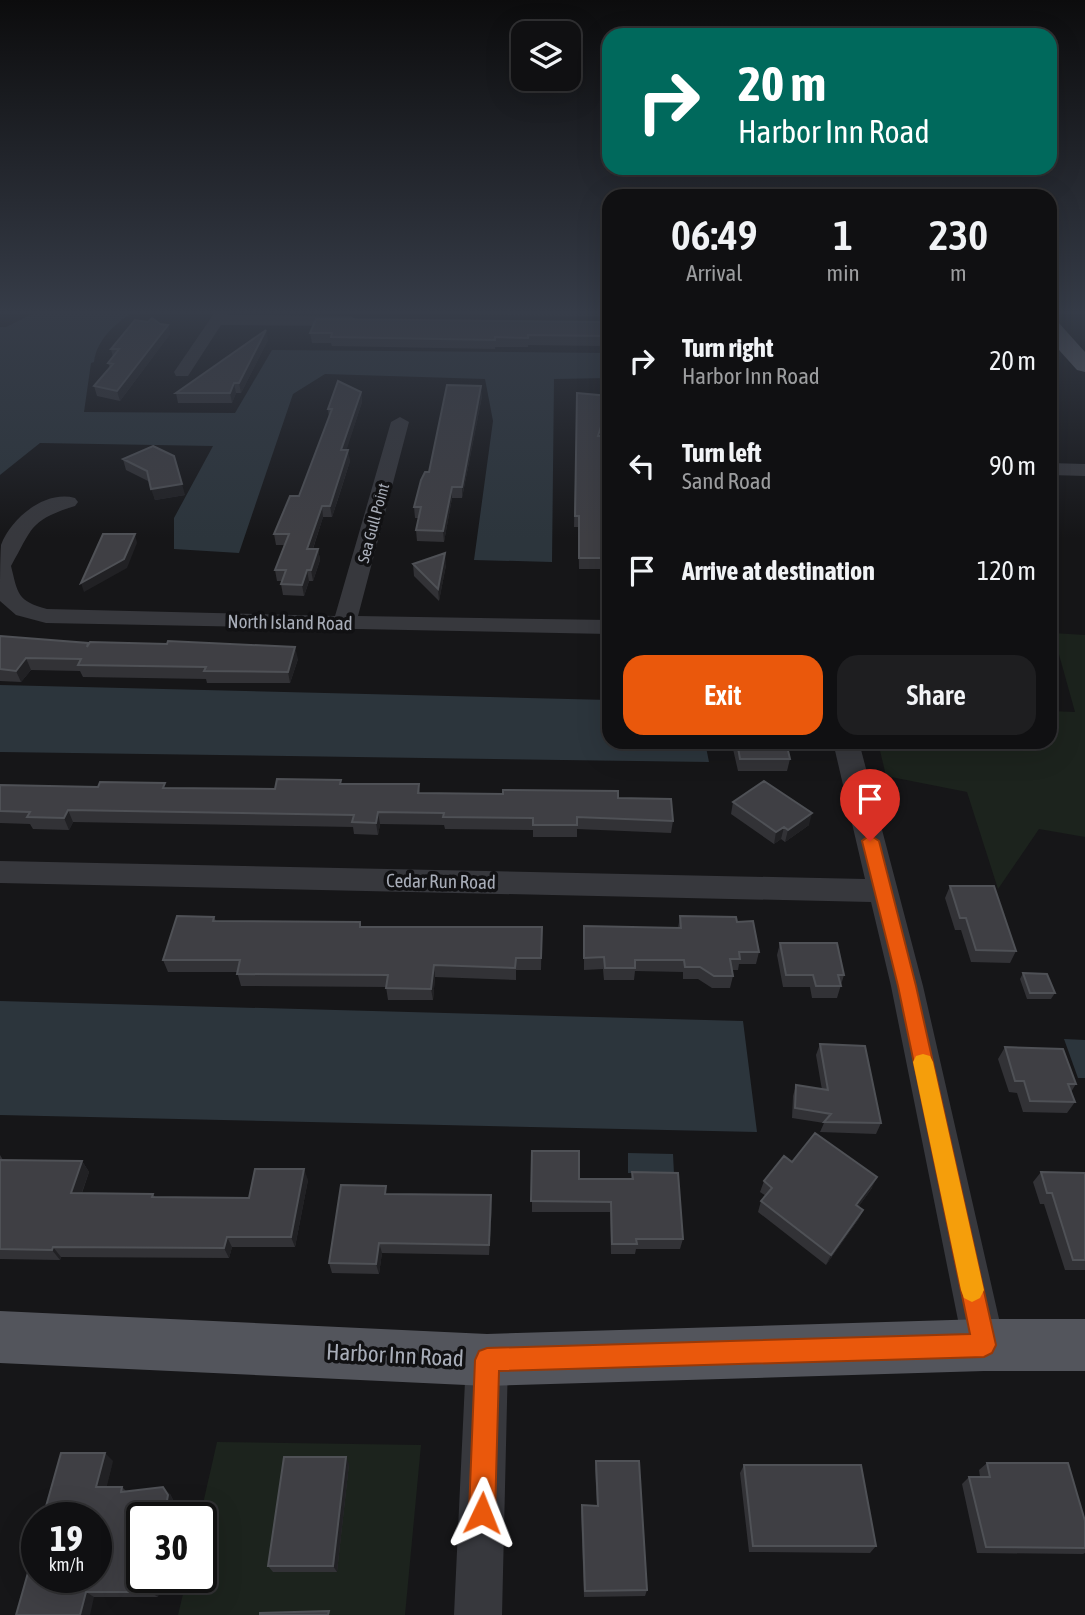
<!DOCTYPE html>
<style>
:root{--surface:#101012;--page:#1e1e20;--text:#f1f3f6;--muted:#9c9d9f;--line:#303032;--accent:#ea580c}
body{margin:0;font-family:"Asap Condensed",sans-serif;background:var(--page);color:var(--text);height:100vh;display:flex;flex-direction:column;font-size:26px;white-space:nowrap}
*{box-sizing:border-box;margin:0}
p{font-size:23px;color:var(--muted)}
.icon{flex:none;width:38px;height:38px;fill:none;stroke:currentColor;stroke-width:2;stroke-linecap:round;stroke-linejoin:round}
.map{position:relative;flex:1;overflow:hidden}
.side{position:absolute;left:602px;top:189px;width:455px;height:560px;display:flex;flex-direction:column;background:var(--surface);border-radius:21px;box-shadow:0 7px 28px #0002,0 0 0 2px var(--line)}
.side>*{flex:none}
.guide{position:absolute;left:602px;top:28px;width:455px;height:147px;border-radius:21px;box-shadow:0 7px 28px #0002,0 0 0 2px var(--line);background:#00695c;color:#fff;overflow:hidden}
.fabs{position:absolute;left:511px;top:21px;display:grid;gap:14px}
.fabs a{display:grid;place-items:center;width:70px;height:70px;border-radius:14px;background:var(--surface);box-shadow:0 7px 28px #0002,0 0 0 2px var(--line);font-size:35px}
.speed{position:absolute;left:21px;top:1502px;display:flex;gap:14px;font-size:35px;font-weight:700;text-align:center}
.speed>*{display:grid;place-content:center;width:91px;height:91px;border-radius:50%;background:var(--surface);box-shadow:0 7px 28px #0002,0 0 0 2px var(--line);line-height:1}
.speed small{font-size:18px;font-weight:400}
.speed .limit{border:4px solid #111;border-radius:10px;background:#fff;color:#111}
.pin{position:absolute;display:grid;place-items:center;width:60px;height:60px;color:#fff;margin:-72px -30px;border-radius:50% 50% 50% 0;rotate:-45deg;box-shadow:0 0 7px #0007}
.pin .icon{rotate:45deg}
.me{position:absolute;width:77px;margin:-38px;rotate:2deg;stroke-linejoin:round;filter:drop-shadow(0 0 5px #0008)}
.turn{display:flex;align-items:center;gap:24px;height:147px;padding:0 21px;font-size:32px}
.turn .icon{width:91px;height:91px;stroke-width:2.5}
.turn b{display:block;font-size:49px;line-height:60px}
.eta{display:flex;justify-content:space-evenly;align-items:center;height:119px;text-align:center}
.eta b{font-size:42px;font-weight:600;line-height:49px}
.button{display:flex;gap:14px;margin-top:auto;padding:14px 21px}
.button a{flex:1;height:80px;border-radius:21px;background:var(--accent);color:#fff;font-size:28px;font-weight:600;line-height:80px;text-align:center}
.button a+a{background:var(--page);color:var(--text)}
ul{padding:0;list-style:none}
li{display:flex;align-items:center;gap:21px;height:105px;padding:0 21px}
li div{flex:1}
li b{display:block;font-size:26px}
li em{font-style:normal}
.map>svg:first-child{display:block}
.green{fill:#1c231d}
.water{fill:#2c353c}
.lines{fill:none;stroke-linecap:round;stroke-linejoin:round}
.minor{fill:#37383d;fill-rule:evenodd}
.major{fill:#53555c;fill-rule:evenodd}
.highway{fill:#63666e;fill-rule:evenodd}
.wall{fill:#323236}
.shaded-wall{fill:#212124}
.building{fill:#3f3f44;stroke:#4f5156;stroke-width:2}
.route{fill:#ea580c;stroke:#983908;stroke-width:2}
.slow{fill:#f59e0b}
.labels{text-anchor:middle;stroke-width:7;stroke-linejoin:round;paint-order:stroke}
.far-street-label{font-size:16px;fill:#a8adb8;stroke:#111113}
.street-label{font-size:19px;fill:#a8adb8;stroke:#111113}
.near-street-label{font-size:23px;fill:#a8adb8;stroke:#111113}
</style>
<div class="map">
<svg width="1085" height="1615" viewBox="0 0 1085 1615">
<rect width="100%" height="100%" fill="#161618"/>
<!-- green -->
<path class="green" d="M 1053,633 L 1085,635 L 1085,837 L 1039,829 L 998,889 L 967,792 L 886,776 L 878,742 L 1050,742 L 1050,711 L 1075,712 Z
M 217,1442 L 421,1445 L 405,1615 L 178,1615 L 187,1577 L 201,1577 L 200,1517 Z"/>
<!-- water -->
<path class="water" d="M 36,312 L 133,312 C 115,324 97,339 94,362 L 91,363 L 84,412 L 235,413 L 272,350 L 609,353 L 609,378 L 554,379 L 552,562 L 474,560 L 493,421 L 485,379 L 325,374 L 293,394 L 239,553 L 174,549 L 174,518 L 213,446 L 40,443 L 0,475 L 0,327 L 6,327 Z
M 0,685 L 609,700 L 609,742 L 705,742 L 709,762 L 0,752 Z
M 0,1001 L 743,1021 L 757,1132 L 0,1115 Z
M 1064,1039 L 1085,1040 L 1085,1078 L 1078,1078 Z
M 628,1153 L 673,1154 L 674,1174 L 628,1173 Z"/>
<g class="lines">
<!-- minor -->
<path class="minor" d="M 215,312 L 229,312 L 227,315 L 351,316 L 359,321 L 351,326 L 221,325 L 188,376 L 176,376 L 174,372 Z
M 400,417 L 409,422 L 358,616 L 609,620 L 609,634 L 46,623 L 16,615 L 0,601 C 0,585 0,560 1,545 C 11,518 45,490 75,498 L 78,502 L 75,506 C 30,520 33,527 11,566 C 18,594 17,601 47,609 L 335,616 L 391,422 Z
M 1050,463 L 1085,464 L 1085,476 L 1050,475 Z
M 833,742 L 859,742 L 923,986 L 1005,1345 L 999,1360 L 984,1366 L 969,1360 L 963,1345 L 891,986 L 871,902 L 0,883 L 0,861 L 865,879 Z
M 487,1339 L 502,1345 L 508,1360 L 502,1615 L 454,1615 L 466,1360 L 472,1345 Z"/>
<!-- major -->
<path class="major" d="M 0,1311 L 487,1334 L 984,1319 L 1085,1319 L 1085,1371 L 984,1371 L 487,1386 L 0,1363 Z"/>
<!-- highway -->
<path class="highway" d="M 1050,321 L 1058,322 L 1085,352 L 1085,372 L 1077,370 L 1050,340 Z"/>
</g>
<!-- wall -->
<path class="wall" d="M 323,312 L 601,312 L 601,316 L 323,313 Z
M 316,319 L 603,336 L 603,346 L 528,345 L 528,347 L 495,347 L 495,349 L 332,346 L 331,343 L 312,343 L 310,333 Z
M 160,324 L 168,325 L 170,334 L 120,401 L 97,396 L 94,386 L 110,368 L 108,363 L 113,357 L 111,349 Z
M 268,340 L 241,393 L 236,393 L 232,403 L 178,403 L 176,393 Z
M 361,392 L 362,402 L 346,450 L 350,461 L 339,496 L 332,517 L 323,517 L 313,549 L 318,549 L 320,560 L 313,581 L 309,581 L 304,596 L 283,595 L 281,584 L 282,581 L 277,581 L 275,570 L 284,545 L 276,545 L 274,534 L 299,496 L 329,418 L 328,409 Z
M 577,393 L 609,396 L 609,410 L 601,436 L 609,436 L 609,569 L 579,569 L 578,527 L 574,527 Z
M 482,396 L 462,498 L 452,498 L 444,542 L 417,541 L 416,530 L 419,518 L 415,518 L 414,507 L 429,472 Z
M 153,446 L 185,495 L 155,500 L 150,482 L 126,470 L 123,459 Z
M 413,564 L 446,565 L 439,601 L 414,576 Z
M 0,636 L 88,643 L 88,645 L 298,659 L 290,683 L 207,683 L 206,679 L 83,677 L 80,671 L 31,670 L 21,682 L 0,681 Z
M 735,742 L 786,742 L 790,759 L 787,771 L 738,771 L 733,749 Z
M 342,784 L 419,784 L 420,793 L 618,798 L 673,821 L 671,833 L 577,829 L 577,837 L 533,837 L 533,830 L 445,829 L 444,825 L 380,824 L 378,835 L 354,834 L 353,827 L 73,822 L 69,830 L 33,829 L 30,824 L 0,823 L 0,785 L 275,789 Z
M 733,802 L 809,825 L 785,842 L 781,839 L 774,844 L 731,814 Z
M 950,886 L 1016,951 L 1010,963 L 971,962 L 961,930 L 955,930 L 945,898 Z
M 680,916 L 737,922 L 759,952 L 756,964 L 739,964 L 738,970 L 732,970 L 733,976 L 730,988 L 712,988 L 698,979 L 683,979 L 683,972 L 635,971 L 634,980 L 604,980 L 603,969 L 584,970 L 584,926 L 678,928 Z
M 214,917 L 216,921 L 361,927 L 542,927 L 541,970 L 516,970 L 516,980 L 435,977 L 433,1000 L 388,1000 L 386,987 L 241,986 L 237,972 L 168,972 L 163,960 Z
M 780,943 L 844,975 L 837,998 L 812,998 L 810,987 L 783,987 L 777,955 Z
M 1023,973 L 1055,993 L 1051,999 L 1027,999 L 1020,979 Z
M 820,1044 L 881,1123 L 876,1134 L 820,1132 L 824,1123 L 792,1118 L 793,1096 L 796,1085 L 822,1090 L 816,1055 Z
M 1005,1047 L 1076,1084 L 1071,1092 L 1075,1102 L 1067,1113 L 1023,1112 L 1017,1093 L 1009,1092 L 998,1059 Z
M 532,1151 L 579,1179 L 631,1179 L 632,1172 L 683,1239 L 680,1249 L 636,1249 L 635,1254 L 611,1254 L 610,1212 L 532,1212 Z
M 0,1155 L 3,1160 L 82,1161 L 89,1172 L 82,1193 L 153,1194 L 155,1197 L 249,1198 L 308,1180 L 295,1247 L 232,1247 L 229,1258 L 61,1257 L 60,1260 L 0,1259 Z
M 792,1162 L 872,1188 L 858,1207 L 863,1210 L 858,1220 L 826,1265 L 758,1212 L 761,1201 L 766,1196 L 760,1192 L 764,1181 Z
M 1041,1172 L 1085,1173 L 1085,1270 L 1065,1270 L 1044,1204 L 1040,1204 L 1033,1182 Z
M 388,1194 L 492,1206 L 489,1255 L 382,1253 L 379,1274 L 332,1273 L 329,1263 Z
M 113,1461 L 106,1487 L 122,1487 L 126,1491 L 170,1494 L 174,1502 L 172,1517 L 142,1517 L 142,1577 L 161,1577 L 158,1597 L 94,1597 L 16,1615 L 96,1517 Z
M 596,1461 L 647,1590 L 645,1596 L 584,1597 L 581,1512 L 582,1505 L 597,1506 L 595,1469 Z
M 987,1463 L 1085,1521 L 1085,1553 L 1083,1554 L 977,1553 L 962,1484 L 969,1477 L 980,1477 L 979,1470 Z
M 349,1464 L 337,1572 L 273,1572 L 268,1566 Z
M 744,1465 L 876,1546 L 870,1553 L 749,1552 L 740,1473 Z"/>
<!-- shaded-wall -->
<path class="shaded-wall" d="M 168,325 L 170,334 L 120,401 L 117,391 Z
M 266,330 L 268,340 L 241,393 L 239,383 Z
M 234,383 L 236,393 L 232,403 L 230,393 Z
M 481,386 L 482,396 L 462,498 L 462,487 Z
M 361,392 L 362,402 L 343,461 L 341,450 Z
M 609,402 L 609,410 L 598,446 L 598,436 Z
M 348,450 L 350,461 L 332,517 L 330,506 Z
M 182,484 L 185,495 L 155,500 L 151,489 Z
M 452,487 L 452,498 L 444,542 L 443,531 Z
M 322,506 L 323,517 L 309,560 L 307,549 Z
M 135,534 L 137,543 L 127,568 L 84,592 L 81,583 Z
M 318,549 L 320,560 L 313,581 L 311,570 Z
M 445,553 L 446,565 L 439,601 L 438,589 Z
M 307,570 L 309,581 L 304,596 L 302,585 Z
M 295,647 L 298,659 L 290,683 L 288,672 Z
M 26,658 L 31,670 L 21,682 L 16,671 Z
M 68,810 L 73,822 L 69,830 L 64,818 Z
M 378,812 L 380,824 L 378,835 L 376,823 Z
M 812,813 L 809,825 L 785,842 L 788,830 Z
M 784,827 L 781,839 L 774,844 L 776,832 Z
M 434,965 L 435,977 L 433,1000 L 431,989 Z
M 82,1161 L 89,1172 L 78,1203 L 71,1193 Z
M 304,1169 L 308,1180 L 295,1247 L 291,1237 Z
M 877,1177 L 872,1188 L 852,1216 L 856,1205 Z
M 491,1195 L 492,1206 L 489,1255 L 489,1245 Z
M 863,1210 L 858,1220 L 826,1265 L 831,1255 Z
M 227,1237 L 232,1247 L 229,1258 L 224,1248 Z
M 379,1243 L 382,1253 L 379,1274 L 376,1264 Z
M 53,1247 L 61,1257 L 60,1260 L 52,1250 Z
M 105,1453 L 113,1461 L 105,1494 L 96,1487 Z
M 346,1457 L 349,1464 L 337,1572 L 333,1566 Z
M 163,1487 L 170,1494 L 174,1502 L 172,1517 L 164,1517 Z
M 153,1577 L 161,1577 L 158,1597 L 150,1592 Z
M 86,1592 L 94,1597 L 90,1615 L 80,1615 Z"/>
<!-- building -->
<path class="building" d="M 152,318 L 160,324 L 168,325 L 117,391 L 94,386 L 113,364 L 108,363 L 119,349 L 111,349 L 135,320 L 148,322 Z
M 316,319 L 602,322 L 603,336 L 528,335 L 528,338 L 495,337 L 495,340 L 331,337 L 332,333 L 310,333 Z
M 266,330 L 239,383 L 234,383 L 230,393 L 176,393 Z
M 338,381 L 361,392 L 341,450 L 348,450 L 330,506 L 322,506 L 307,549 L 318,549 L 311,570 L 307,570 L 302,585 L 281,584 L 286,570 L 275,570 L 289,534 L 274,534 L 290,496 L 299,496 L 332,409 L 328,409 Z
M 447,385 L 481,386 L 462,487 L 452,487 L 443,531 L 416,530 L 421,507 L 414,507 L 421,480 L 425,472 L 429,472 Z
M 577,393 L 609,396 L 609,402 L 598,436 L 609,436 L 609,558 L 579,558 L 579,516 L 575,516 Z
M 153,446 L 174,456 L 182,484 L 151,489 L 147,471 L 123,459 Z
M 103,534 L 135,534 L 124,559 L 81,583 Z
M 445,553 L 438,589 L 413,564 Z
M 0,636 L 88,643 L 87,647 L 90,642 L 167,644 L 168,641 L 295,647 L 288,672 L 204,671 L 206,667 L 78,665 L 81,659 L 26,658 L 16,671 L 0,669 Z
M 737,742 L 786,742 L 790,759 L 740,759 Z
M 277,779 L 341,780 L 340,784 L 419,784 L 418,793 L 503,794 L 503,790 L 618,791 L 618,798 L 671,799 L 673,821 L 577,817 L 577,825 L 533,825 L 533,818 L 443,817 L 444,813 L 378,812 L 376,823 L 352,822 L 354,815 L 68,810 L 64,818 L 27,817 L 30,812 L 0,811 L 0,785 L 98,787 L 100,782 L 165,783 L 163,788 L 275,789 Z
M 764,781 L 812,813 L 788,830 L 784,827 L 776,832 L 733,802 Z
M 950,886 L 994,886 L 1016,951 L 976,950 L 966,918 L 960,918 Z
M 177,916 L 214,917 L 213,921 L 360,922 L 360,927 L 542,927 L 541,958 L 516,958 L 515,968 L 434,965 L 431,989 L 386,988 L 388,975 L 237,974 L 240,960 L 163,960 Z
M 680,916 L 736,917 L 737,922 L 753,921 L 759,952 L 739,952 L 740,959 L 730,959 L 733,976 L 714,976 L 700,967 L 685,967 L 684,960 L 635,960 L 635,968 L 605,968 L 604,957 L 584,958 L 584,926 L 681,928 Z
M 780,943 L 837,943 L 844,975 L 838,975 L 841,986 L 816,986 L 813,975 L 786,975 Z
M 1023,973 L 1047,974 L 1055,993 L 1030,993 Z
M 820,1044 L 865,1046 L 881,1123 L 824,1122 L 831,1114 L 795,1108 L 796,1085 L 828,1090 Z
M 1005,1047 L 1063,1049 L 1076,1084 L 1068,1084 L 1075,1102 L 1030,1101 L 1024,1081 L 1015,1081 Z
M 815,1133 L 877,1177 L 856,1205 L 863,1210 L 831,1255 L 761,1201 L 772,1188 L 764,1181 L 784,1156 L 792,1162 Z
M 532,1151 L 579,1151 L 579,1179 L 633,1179 L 632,1172 L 678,1173 L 683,1239 L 636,1239 L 637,1244 L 612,1244 L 611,1202 L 531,1201 Z
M 0,1160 L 82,1161 L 71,1193 L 153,1194 L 152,1197 L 249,1198 L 255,1169 L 304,1169 L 291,1237 L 227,1237 L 224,1248 L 53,1247 L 52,1250 L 0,1249 Z
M 1041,1172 L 1085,1173 L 1085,1260 L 1073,1260 L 1052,1193 L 1047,1193 Z
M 341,1185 L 386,1186 L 385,1194 L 491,1195 L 489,1245 L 379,1243 L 376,1264 L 329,1263 Z
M 61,1453 L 105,1453 L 96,1487 L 122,1487 L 121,1492 L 163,1487 L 168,1495 L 164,1517 L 142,1517 L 142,1577 L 153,1577 L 150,1592 L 86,1592 L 80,1615 L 16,1615 L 37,1541 L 37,1577 L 96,1577 L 96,1517 L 43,1517 Z
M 284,1457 L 346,1457 L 333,1566 L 268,1566 Z
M 596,1461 L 639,1461 L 647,1590 L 585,1591 L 582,1505 L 598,1506 Z
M 987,1463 L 1068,1463 L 1085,1521 L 1085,1548 L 986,1547 L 969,1477 L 990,1477 Z
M 744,1465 L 861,1465 L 876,1546 L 753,1546 Z
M 329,1611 L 328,1615 L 260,1615 L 260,1613 Z"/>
<!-- sky -->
<linearGradient id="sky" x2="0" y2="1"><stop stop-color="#0c0c0d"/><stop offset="0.58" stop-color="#363c48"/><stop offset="1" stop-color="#363c48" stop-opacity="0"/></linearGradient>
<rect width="1085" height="538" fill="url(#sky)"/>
<!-- route -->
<path class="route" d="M 870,835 L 879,841 L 916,986 L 996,1345 L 992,1353 L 984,1357 L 499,1371 L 495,1513 L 491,1522 L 482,1526 L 473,1522 L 469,1513 L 475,1360 L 479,1351 L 487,1348 L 970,1334 L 898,986 L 862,841 Z"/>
<!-- slow -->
<path class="slow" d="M 923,1054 L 930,1056 L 933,1062 L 984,1290 L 980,1298 L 972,1302 L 964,1298 L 961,1290 L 913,1062 L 916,1056 Z"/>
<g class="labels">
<!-- far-street labels -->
<g class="far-street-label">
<text transform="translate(373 523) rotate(-75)" y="6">Sea Gull Point</text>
</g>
<!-- street labels -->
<g class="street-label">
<text transform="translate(290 622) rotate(1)" y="7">North Island Road</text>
<text transform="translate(441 881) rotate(1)" y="7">Cedar Run Road</text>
</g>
<!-- near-street labels -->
<g class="near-street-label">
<text transform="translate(395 1355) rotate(3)" y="8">Harbor Inn Road</text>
</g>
</g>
</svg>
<div class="fabs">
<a><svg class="icon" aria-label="layers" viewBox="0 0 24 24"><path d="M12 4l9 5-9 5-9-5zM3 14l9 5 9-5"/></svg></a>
</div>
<div class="speed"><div>19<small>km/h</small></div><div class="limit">30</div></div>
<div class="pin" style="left:870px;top:841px;background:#d93025"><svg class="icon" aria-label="arrive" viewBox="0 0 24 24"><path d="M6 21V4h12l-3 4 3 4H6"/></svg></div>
<svg class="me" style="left:482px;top:1513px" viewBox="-20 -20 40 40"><path d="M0-17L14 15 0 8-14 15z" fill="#ea580c" stroke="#fff" stroke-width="4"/></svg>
<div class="guide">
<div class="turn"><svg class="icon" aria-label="right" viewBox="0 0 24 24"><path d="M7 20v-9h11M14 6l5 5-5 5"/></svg><div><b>20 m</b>Harbor Inn Road</div></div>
</div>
<section class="side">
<div class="eta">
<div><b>06:49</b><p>Arrival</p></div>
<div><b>1</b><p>min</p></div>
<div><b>230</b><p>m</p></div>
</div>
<ul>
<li><svg class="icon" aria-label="right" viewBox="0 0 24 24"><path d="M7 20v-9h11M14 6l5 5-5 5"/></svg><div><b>Turn right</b><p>Harbor Inn Road</p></div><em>20 m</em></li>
<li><svg class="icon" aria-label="left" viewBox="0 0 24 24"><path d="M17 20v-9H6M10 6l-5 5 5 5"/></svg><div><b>Turn left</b><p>Sand Road</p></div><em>90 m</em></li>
<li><svg class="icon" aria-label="arrive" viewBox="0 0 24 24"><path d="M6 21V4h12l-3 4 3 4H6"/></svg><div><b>Arrive at destination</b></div><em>120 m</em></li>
</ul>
<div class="button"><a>Exit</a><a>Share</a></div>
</section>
</div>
